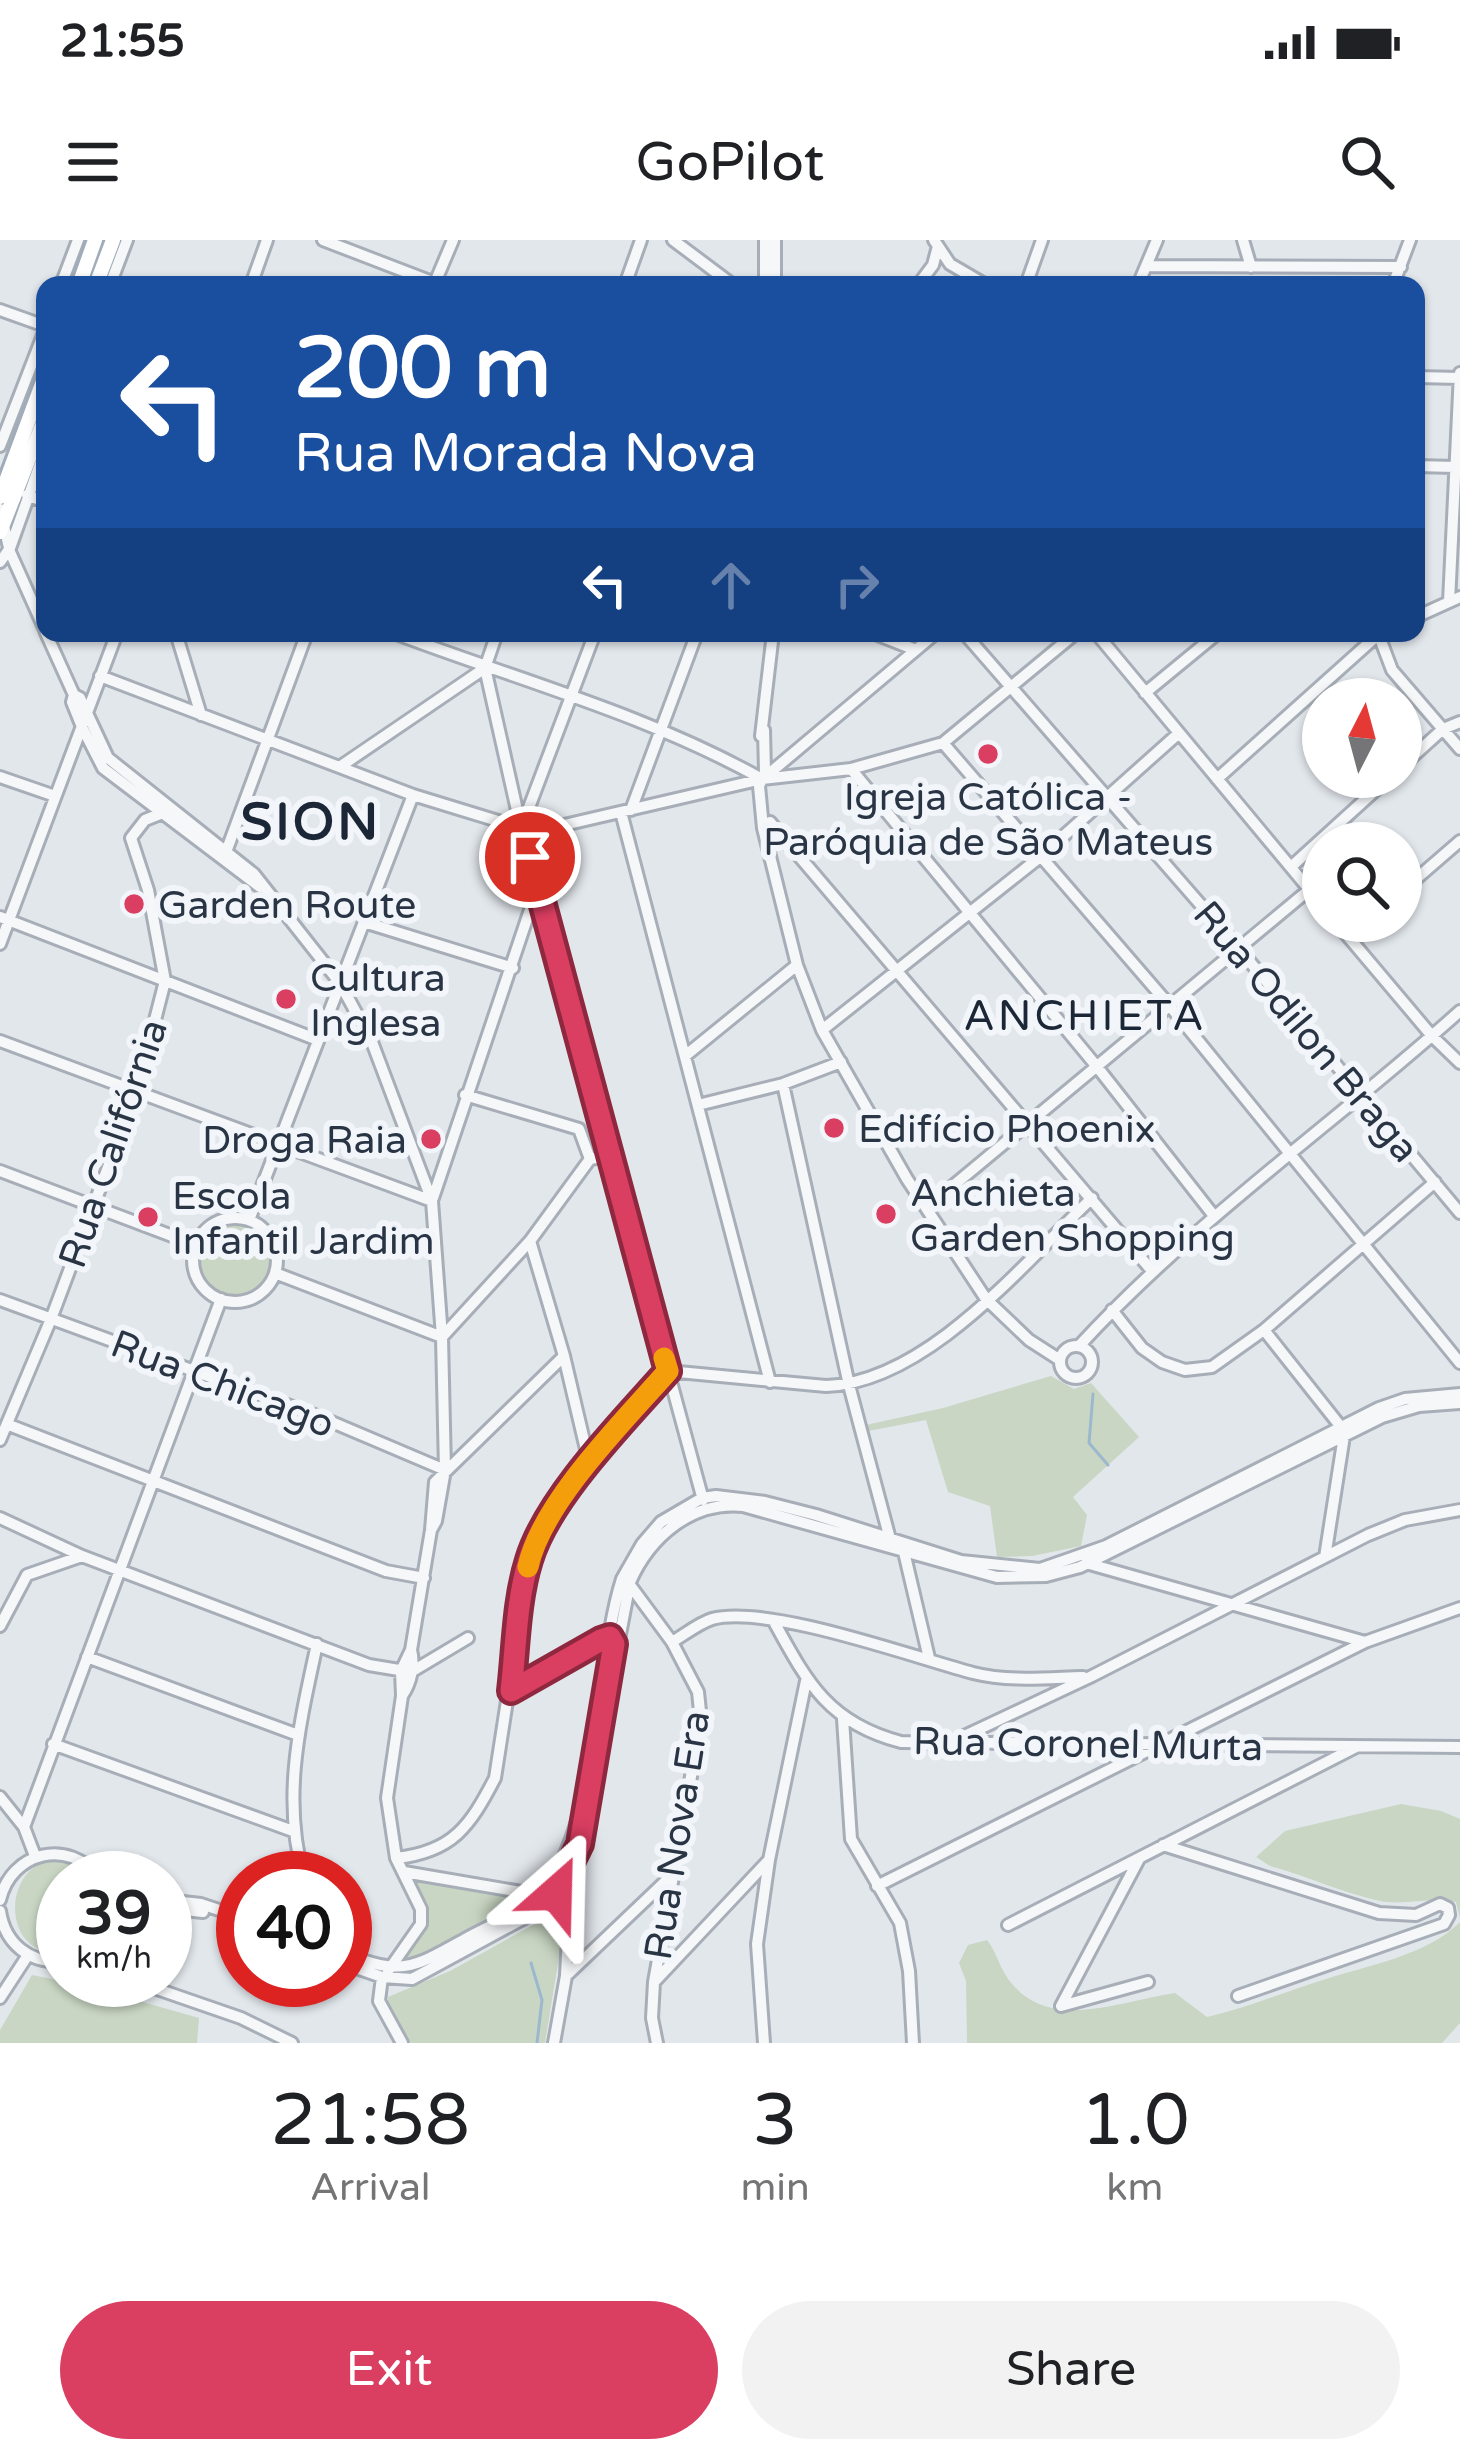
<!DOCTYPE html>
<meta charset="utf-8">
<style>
:root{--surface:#fff;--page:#f2f2f2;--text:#202124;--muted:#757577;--accent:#da3e61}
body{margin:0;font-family:"Varela Round",sans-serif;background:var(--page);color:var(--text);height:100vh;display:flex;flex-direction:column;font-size:45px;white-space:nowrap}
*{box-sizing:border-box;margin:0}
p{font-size:39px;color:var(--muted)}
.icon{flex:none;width:66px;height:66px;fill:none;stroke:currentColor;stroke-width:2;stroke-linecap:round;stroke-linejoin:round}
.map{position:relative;height:1803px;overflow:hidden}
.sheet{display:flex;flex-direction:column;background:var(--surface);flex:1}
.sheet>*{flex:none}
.guide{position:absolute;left:36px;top:36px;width:1389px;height:366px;border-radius:24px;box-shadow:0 3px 9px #0004;background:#1a4fa0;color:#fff;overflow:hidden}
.needle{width:78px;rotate:6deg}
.controls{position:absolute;left:1302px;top:438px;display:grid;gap:24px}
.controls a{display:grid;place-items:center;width:120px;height:120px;border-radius:50%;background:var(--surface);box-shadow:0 3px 9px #0004;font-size:60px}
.speed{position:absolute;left:36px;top:1611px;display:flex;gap:24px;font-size:60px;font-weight:700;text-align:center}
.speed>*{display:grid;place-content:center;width:156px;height:156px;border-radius:50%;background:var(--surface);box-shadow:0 3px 9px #0004;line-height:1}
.speed small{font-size:30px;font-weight:400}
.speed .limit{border:18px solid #d22;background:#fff;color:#111}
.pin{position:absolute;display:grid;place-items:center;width:102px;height:102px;color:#fff;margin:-51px;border:6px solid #fff;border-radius:50%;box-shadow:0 3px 12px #0007}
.me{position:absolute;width:132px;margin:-66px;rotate:25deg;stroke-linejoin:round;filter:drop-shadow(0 0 9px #0008)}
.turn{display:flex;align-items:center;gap:42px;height:252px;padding:0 60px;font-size:54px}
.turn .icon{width:156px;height:156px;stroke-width:2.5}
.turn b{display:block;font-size:84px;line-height:102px}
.lanes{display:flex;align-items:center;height:114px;padding:0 60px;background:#0003;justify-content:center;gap:60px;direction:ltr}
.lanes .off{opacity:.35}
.eta{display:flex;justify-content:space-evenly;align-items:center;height:204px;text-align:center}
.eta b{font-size:72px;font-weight:600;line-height:84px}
.primary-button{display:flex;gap:24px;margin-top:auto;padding:24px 60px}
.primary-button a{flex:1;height:138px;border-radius:72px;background:var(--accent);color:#fff;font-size:48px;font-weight:600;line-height:138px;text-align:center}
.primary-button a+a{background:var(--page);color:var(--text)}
.status{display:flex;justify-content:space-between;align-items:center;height:84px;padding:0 60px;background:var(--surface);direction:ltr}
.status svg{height:33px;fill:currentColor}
header{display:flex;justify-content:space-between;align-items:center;height:156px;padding:0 60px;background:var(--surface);font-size:54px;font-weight:600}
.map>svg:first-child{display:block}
.green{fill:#c9d6c3}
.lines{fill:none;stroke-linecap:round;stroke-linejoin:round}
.stream{stroke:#9bb8ce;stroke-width:3}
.minor-casing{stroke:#a7aeb7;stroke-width:16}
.major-casing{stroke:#a0acb9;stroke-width:20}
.minor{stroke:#f6f7f9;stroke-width:10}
.major{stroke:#fff;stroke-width:14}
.route-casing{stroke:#8e283f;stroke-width:30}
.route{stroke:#da3e61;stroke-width:21}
.slow{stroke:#f59e0b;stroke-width:21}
.poi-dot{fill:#da3e61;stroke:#f2f5f9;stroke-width:4.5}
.labels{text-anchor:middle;stroke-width:12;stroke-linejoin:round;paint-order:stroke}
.poi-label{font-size:39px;fill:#293545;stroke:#f2f5f9;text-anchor:start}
.street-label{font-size:39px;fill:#293545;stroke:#f2f5f9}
.neighbourhood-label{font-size:42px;letter-spacing:3px;fill:#1b2636;stroke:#f2f5f9}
.district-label{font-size:51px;font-weight:bold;letter-spacing:3px;fill:#1b2636;stroke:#f2f5f9}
</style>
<div class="status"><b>21:55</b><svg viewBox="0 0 49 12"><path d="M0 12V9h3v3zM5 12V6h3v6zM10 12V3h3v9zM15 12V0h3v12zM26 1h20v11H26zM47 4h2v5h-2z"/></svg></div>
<header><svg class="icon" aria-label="menu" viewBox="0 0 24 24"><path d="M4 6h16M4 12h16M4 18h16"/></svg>GoPilot<svg class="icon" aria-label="search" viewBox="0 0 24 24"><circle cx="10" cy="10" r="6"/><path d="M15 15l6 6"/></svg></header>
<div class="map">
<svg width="1460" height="1803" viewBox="0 0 1460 1803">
<rect width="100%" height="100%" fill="#e2e7ec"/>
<!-- green -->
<path class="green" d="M198 1019a37 37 0 1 1 74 0a37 37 0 1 1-74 0Z
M 1051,1136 L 1074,1149 L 1091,1143 L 1139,1197 L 1073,1257 L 1087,1275 L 1081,1306 L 1032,1316 L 997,1317 L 990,1266 L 948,1252 L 926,1180 L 868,1191 L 866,1185 L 943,1168 Z
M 1401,1564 L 1441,1571 L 1460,1579 L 1460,1678 L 1456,1662 C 1430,1656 1406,1666 1380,1661 C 1342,1653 1307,1636 1270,1626 L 1256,1617 L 1285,1591 Z
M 58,1619 L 81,1628 L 91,1638 L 63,1638 L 63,1712 C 0,1720 0,1622 58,1619 Z
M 413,1639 L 521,1655 L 526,1658 L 418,1721 L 402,1722 L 426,1679 Z
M 549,1676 L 561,1705 L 545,1803 L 411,1803 L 388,1765 L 388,1757 L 450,1731 Z
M 1460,1682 L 1460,1783 L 1442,1803 L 967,1803 L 966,1741 L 959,1723 L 968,1705 L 987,1700 C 996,1711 998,1723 1005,1734 C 1043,1796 1119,1761 1175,1753 L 1207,1777 C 1247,1768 1284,1752 1323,1740 C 1368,1725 1426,1716 1460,1682 Z
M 32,1735 L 83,1745 L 199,1778 L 197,1803 L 0,1803 L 0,1790 Z"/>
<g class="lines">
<!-- stream -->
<path class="stream" d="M 1093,1154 L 1089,1203 L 1108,1225
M 531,1723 L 542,1760 L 537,1803"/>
<defs>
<path id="minor" d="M 323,0 L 440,45
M 673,0 L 733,45
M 765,0 L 765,45
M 775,0 L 775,45
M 934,0 L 950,24 L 986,45
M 1243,0 L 1251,27
M 1147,26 L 1401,27
M 61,45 L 78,0
M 110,45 L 127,0
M 251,45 L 267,0
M 434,45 L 453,0
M 625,45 L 641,0
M 918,45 L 933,25 L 938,6
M 1026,45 L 1042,0
M 1138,45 L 1157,0
M 1393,45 L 1410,0
M 0,70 L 45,86
M 1416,137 L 1460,138
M 0,206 L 45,90
M 1416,226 L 1455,227
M 27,255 L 45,262
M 0,269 L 10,312 L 45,390
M 0,322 L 10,308 L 45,210
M 1449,362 L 1460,133
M 1416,377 L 1460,357
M 46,393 L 74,455 L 72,462 L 82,487 L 103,528 L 260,647
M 176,393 L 201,475
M 394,393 C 518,440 646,474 762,539
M 497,393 L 485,428 L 521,588 L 703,1260
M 873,393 L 916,410
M 964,393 L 1240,710 L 1460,973
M 1096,393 L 1323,666
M 1378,393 L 1392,430 L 1460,509
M 100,436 L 413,555 L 534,592 L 762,539 L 851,529 L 943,503 L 1076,393
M 1145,453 L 1218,393
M 74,455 L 80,458 L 108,518 L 254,634 L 340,743 L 372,802 L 432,961 L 442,1097 L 445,1230 L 436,1281 L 431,1290
M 764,490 L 765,532 L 759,546 L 763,588 L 797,725 L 822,790 L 907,939 L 986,1059 L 1029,1100 L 1060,1120
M 761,496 L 773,393
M 943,503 L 1170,766 L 1460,1123
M 341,526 L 485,428
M 1401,527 L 1443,489 L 1460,482
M 851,529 L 1098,828 L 1214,976
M 0,537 L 55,556
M 765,537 L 936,393
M 1217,539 L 1380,393
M 631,570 L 697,393
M 621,572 L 770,1142
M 770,582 L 1153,1032
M 522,586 L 595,393
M 226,612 L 307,393
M 1292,626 L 1390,537
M 1401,652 L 1460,601
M 0,677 L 318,800
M 1335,681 L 1432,796 L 1460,823
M 364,682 L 513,728
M 1349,698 L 1368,681
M 0,704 L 117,393
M 822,790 L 1040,617 L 1179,493
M 0,801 L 432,961
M 685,816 L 797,725
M 783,844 L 849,1145 L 890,1299
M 465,855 L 579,889 L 590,919
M 698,865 L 783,844 L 841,822
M 0,931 L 196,1005
M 433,958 L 538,646
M 930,965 L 1310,649
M193 1020a42 42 0 1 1 84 0a42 42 0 1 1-84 0Z
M 249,980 L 413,555
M 530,1001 L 564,1116 L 589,1222
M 275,1033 L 442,1097
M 0,1060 L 320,1177 L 445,1230
M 1112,1070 L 1142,1108 L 1162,1122 L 1185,1130 L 1212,1127 L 1264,1090 L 1435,942
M 1264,1090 L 1341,1187
M 442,1097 L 530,1001 L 590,919 L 607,916
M1060 1122a16 16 0 1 1 32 0a16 16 0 1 1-32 0Z
M 1079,1106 C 1194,981 1334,884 1460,771
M 9,1185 L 386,1331 L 424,1338
M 0,1200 L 51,1079 L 137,850 L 165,741 L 148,650 L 131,598 L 145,580 L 160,574
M 0,1278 L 82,1316 L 369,1425 L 411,1432 L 468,1398
M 904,1312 L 929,1418
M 1325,1317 L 1344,1196
M 1086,1323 L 1365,1402
M 627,1341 L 672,1402 L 698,1452 L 701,1481 L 654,1742 L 652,1778 L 657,1803
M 773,1380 C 807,1442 828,1483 901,1502 L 1460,1507
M 0,1386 L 27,1335 L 82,1316
M 672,1402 C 684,1395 699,1383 712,1379 C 767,1364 913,1417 973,1433 C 1009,1442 1046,1438 1083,1437
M 87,1417 L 298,1495
M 511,1451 L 610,1397
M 402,1456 C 411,1443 415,1425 411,1410 L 431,1290 L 435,1242 L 564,1116
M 843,1479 L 851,1599 L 900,1683 L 909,1731 L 913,1803
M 958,1499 L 1092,1436 L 1368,1295 L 1405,1280 L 1460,1270
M 53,1504 L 293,1591
M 0,1557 L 24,1587 L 35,1616
M 24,1587 L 221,1059
M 1163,1605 L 1379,1673 L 1416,1675 L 1440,1664 L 1448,1668 L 1449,1675 L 1444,1684 L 1238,1756
M 396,1618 C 453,1612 470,1586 495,1538 L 529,1319 L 548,1279 L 589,1222 L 668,1131 L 826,1146 C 927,1142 1022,1025 1092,958
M 404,1632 L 539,1655 L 560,1673 L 568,1693 L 566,1736 L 554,1803
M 304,1638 C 281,1558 300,1483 317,1404
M 877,1646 L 1365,1402 L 1460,1368
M 0,1660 C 11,1612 69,1597 99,1638
M 165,1660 L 201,1664 L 243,1678
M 165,1668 L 203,1672
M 0,1671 C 5,1704 30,1724 63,1721
M 1008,1685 L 1356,1507
M 345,1714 C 402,1736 413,1728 465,1699 C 488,1686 518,1675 537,1657 C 600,1596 594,1426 622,1339 L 642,1304 L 661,1282 L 702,1258 L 716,1256 L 765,1262 L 816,1275 L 961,1321 L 1040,1329 L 1106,1306 L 1379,1168 L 1405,1159 L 1460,1154
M 345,1724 L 382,1737 L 412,1739 L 532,1674 L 562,1645 L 580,1604 L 630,1342 C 650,1297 691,1261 743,1266 L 997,1337 L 1046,1336 L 1080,1327 L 1382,1177 L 1419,1166 L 1460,1163
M 388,1731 L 421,1684 L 421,1669 L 396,1618 L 387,1558 L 402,1456 L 401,1431 L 411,1410
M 566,1736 L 672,1635
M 382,1737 L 379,1761 L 402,1803
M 131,1740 L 241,1778 L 292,1803
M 656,1740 L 767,1622
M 0,1758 L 28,1715
M 1061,1766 L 1139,1619
M 1061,1766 L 1148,1742
M 764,1803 L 757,1704 L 769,1620 L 806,1441"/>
<path id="major" d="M 79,45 L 95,0
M 96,45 L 113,0
M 0,257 L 45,136
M 0,292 L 45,178"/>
</defs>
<!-- minor casing -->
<use href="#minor" class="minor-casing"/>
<!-- major casing -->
<use href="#major" class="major-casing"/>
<!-- minor -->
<use href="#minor" class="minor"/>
<!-- major -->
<use href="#major" class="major"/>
</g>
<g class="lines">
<defs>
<path id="route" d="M 530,617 L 668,1131 C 624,1181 548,1257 529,1320 C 516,1361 516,1409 511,1451 L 601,1400 L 610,1397 L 614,1404 L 580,1604 L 556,1653"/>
</defs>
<!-- route casing -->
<use href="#route" class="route-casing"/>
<!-- route -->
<use href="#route" class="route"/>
<!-- slow -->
<path class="slow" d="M 528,1327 C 542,1262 624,1181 668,1131 L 664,1118"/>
</g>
<!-- markers -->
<g class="poi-dot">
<circle cx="988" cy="514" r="12"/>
<circle cx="134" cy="664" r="12"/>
<circle cx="286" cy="759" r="12"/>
<circle cx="834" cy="888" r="12"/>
<circle cx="431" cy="899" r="12"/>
<circle cx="886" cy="974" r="12"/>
<circle cx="148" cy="977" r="12"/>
</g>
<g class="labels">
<!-- poi labels -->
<g class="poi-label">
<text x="988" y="570" text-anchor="middle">Igreja Católica -<tspan x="988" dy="45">Paróquia de São Mateus</tspan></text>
<text x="158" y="678">Garden Route</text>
<text x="310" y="751">Cultura<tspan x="310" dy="45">Inglesa</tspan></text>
<text x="858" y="902">Edifício Phoenix</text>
<text x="407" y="913" text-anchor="end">Droga Raia</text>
<text x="910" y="966">Anchieta<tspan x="910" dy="45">Garden Shopping</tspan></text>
<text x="172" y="969">Escola<tspan x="172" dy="45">Infantil Jardim</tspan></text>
</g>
<!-- street labels -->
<g class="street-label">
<text transform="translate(1307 791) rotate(50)" y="14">Rua Odilon Braga</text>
<text transform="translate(112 903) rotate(-71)" y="14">Rua Califórnia</text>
<text transform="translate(223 1143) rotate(21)" y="14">Rua Chicago</text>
<text transform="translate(1088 1503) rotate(1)" y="14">Rua Coronel Murta</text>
<text transform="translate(676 1595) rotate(-81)" y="14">Rua Nova Era</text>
</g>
<!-- neighbourhood labels -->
<g class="neighbourhood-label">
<text x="1085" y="790">ANCHIETA</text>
</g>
<!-- district labels -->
<g class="district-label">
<text x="311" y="599">SION</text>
</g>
</g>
</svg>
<div class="controls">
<a><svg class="needle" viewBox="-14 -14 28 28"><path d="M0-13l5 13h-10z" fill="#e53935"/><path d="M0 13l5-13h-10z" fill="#757577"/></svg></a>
<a><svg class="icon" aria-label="search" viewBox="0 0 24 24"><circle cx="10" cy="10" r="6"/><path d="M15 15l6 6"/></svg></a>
</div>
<div class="speed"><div>39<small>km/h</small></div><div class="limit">40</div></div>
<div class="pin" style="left:530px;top:617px;background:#d93025"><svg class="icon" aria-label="arrive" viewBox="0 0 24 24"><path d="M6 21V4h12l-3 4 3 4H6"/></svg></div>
<svg class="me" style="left:556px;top:1653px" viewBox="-20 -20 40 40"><path d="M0-17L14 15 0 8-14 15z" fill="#da3e61" stroke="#fff" stroke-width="4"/></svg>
<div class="guide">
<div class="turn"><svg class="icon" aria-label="left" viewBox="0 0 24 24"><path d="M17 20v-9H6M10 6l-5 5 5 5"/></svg><div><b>200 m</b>Rua Morada Nova</div></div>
<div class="lanes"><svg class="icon" aria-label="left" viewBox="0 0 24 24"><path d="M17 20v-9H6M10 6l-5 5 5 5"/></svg><svg class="icon off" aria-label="ahead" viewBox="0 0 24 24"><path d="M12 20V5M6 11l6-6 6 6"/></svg><svg class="icon off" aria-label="right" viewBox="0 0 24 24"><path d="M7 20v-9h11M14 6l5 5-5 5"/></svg></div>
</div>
</div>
<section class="sheet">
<div class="eta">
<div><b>21:58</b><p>Arrival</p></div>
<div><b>3</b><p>min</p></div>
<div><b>1.0</b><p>km</p></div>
</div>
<div class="primary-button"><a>Exit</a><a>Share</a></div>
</section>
